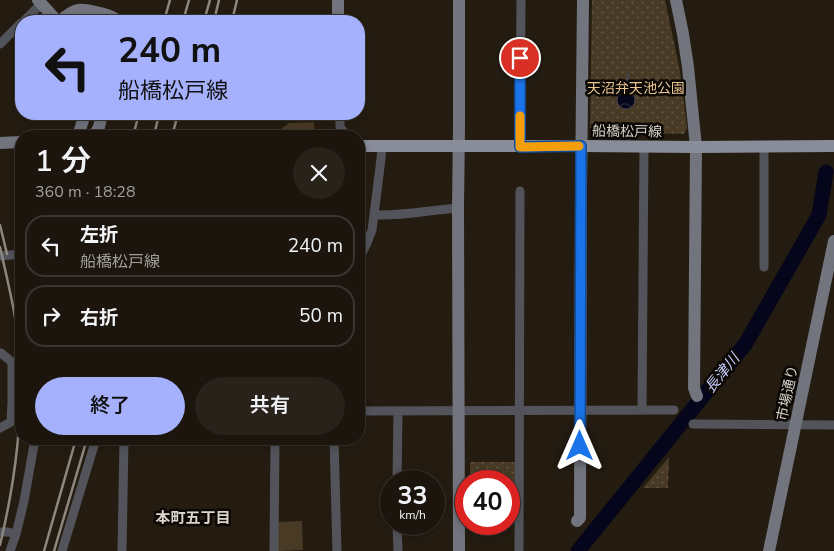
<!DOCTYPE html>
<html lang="ja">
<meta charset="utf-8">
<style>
:root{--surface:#1b150d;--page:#28221b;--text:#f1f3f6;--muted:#a09f9d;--line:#39342e;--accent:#a5b1fc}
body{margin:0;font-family:"Nunito Sans","Noto Sans JP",sans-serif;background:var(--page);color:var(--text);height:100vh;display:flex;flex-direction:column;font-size:19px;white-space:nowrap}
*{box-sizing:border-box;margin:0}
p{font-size:16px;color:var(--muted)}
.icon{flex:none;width:28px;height:28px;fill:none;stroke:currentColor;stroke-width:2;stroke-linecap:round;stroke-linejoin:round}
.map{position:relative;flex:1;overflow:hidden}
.sheet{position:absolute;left:15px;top:130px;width:350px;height:315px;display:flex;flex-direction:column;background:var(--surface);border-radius:20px;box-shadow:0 2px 8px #0003,0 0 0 1px var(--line)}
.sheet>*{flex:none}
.top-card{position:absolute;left:15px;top:15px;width:350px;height:105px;border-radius:20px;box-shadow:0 2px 8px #0003,0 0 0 1px var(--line);background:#a5b1fc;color:#111;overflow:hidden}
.speed{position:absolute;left:380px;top:470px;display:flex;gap:10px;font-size:25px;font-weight:700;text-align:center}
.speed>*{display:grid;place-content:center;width:65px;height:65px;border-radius:50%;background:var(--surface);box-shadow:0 2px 8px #0003,0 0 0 1px var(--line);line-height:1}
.speed small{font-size:12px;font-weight:400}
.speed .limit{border:8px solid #d22;background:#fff;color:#111}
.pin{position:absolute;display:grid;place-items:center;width:42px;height:42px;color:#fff;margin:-21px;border:2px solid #fff;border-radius:50%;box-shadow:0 1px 5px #0007}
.me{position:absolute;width:55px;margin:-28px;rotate:0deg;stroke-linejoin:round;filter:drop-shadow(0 0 4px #0008)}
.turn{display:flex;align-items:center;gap:18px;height:105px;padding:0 20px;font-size:22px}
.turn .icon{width:65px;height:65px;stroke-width:2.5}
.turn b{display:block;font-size:35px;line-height:42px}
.round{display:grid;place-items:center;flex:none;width:52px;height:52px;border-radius:26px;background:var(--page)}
.headline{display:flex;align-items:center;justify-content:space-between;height:85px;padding:0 20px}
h1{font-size:30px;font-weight:600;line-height:38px}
.action{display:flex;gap:10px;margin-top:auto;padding:10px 20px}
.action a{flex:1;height:58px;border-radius:30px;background:var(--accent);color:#111;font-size:20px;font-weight:600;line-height:58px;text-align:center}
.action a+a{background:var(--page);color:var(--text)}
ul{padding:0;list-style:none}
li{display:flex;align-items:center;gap:15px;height:62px;margin:0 10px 8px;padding:0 10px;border:2px solid var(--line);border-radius:20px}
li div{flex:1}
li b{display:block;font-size:19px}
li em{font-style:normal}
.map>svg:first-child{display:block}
.park{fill:url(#park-dots)}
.garden{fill:#483a24}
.water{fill:url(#water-waves);stroke:#454350}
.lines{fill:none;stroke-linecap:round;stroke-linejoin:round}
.stream{stroke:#454350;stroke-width:2.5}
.river{stroke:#05051b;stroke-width:15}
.street{stroke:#53545b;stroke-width:9}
.secondary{stroke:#72747e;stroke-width:12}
.primary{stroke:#898c99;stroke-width:12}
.rail{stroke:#8e877f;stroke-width:2.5}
.route-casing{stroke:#114b97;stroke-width:12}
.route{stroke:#1a73e8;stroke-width:9}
.slow{stroke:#f59e0b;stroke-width:9}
.labels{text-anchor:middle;stroke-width:5;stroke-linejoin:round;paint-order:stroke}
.park-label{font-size:14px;fill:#e9c592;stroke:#0a0704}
.street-label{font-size:14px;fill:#dad4cd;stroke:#0a0704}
.water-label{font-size:15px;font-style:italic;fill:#c5cdfa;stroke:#0a0704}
.neighbourhood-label{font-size:15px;font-weight:bold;fill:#dad4cd;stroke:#0a0704}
</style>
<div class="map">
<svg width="834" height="551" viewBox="0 0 834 551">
<defs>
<pattern id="park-dots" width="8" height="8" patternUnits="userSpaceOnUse" patternTransform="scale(1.25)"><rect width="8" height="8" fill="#483a24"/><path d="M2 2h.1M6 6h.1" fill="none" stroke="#625643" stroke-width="1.8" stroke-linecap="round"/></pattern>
<pattern id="water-waves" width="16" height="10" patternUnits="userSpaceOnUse" patternTransform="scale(1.25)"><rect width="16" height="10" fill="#05051b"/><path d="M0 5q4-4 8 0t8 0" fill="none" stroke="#29293b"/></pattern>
</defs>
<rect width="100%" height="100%" fill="#241c11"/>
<!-- park -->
<path class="park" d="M 592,0 L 665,0 L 680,71 L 687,128 L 684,134 L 590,132 Z
M 669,457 L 668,488 L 643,488 Z
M 470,462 L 517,462 L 516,506 L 509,505 L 509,481 L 470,481 Z"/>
<!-- garden -->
<path class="garden" d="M 314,122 L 315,136 L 280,136 L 280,130 L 289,123 Z
M 302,521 L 303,550 L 278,551 L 277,522 Z"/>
<!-- water -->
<path class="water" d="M617 100a9 9 0 1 1 18 0a9 9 0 1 1-18 0Z"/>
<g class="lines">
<!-- stream -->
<path class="stream" d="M 626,90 L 628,74"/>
<!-- river -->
<path class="river" d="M 578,551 L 746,343 L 819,215 L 826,172"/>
<!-- street -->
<path class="street" d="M 24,21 L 41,4
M 0,44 L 21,23
M 340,114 L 340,127 L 347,136
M 520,147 L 521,0
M 375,215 C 403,216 430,210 458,208
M 0,256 L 21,254
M 359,259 L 367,243 L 372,230 L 381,159 L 382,147
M 764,267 L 764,146
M 642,410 L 644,146
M 359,411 L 674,410
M 693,424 L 834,425
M 0,428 L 11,422 L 12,402 L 12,362 L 1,353
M 334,439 L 337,551
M 397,481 L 398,411
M 397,524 L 398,551
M 0,532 L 8,532 L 16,534
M 10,551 L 16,534 L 24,501 L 35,439
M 62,551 L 96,439
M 122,551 L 124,439
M 274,551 L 275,439
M 519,551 L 520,191"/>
<!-- secondary -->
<path class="secondary" d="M 38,0 L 57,21
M 338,0 L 338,21
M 459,0 L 459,126 L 458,208 L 459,551
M 676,0 L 683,34 L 688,67 L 696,147 L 694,388 L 697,396
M 60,21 C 76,7 80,8 100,13 C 107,15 113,16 118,21
M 78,136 L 85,114
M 94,136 L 99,127 L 102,114
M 0,143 L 21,142
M 577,521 L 580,518 L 581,189 L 583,0
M 769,551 L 834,241"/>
<!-- primary -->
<path class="primary" d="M 359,146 L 581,146 L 696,147 L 834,146"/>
<!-- rail -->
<path class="rail" d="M 164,21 L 170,0
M 183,21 L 189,0
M 204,21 L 210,0
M 214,21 L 219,0
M 232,21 L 237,0
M 133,136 L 139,114
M 154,136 L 159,114
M 172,136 L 178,114
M 0,225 L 7,254
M 0,247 C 6,274 13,302 17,329 C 26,402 17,474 0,545
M 44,551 L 76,439
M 54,551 L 87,439"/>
</g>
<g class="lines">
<defs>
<path id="route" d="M 520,58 L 520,147 L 581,146 L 580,446"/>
</defs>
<!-- route casing -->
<use href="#route" class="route-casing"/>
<!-- route -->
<use href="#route" class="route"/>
<!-- slow -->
<path class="slow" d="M 520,116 L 520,147 L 579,146"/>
</g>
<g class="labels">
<!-- park labels -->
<g class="park-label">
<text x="636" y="93">天沼弁天池公園</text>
</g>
<!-- street labels -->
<g class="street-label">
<text transform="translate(627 131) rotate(1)" y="5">船橋松戸線</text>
<text transform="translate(787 393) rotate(-78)" y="5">市場通り</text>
</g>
<!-- water labels -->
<g class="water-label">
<text transform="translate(722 373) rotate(-51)" y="5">長津川</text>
</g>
<!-- neighbourhood labels -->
<g class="neighbourhood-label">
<text x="193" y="523">本町五丁目</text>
</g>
</g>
</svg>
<div class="speed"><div>33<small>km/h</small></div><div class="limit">40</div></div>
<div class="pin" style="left:520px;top:58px;background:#d93025"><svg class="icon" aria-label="arrive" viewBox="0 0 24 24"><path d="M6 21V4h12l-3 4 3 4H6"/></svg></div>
<svg class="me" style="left:580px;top:446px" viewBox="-20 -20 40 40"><path d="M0-17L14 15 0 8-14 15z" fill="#1a73e8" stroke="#fff" stroke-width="4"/></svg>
<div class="top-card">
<div class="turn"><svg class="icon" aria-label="left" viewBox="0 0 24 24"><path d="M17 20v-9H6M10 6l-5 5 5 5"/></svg><div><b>240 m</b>船橋松戸線</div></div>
</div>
<section class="sheet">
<div class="headline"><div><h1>1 分</h1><p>360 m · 18:28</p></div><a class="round"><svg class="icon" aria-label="close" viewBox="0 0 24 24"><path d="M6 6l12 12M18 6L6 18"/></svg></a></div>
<ul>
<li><svg class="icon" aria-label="left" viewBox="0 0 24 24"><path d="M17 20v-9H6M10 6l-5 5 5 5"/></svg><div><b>左折</b><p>船橋松戸線</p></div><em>240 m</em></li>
<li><svg class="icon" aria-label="right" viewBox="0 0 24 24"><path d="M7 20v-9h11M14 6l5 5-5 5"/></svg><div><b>右折</b></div><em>50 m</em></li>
</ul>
<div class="action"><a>終了</a><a>共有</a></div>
</section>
</div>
